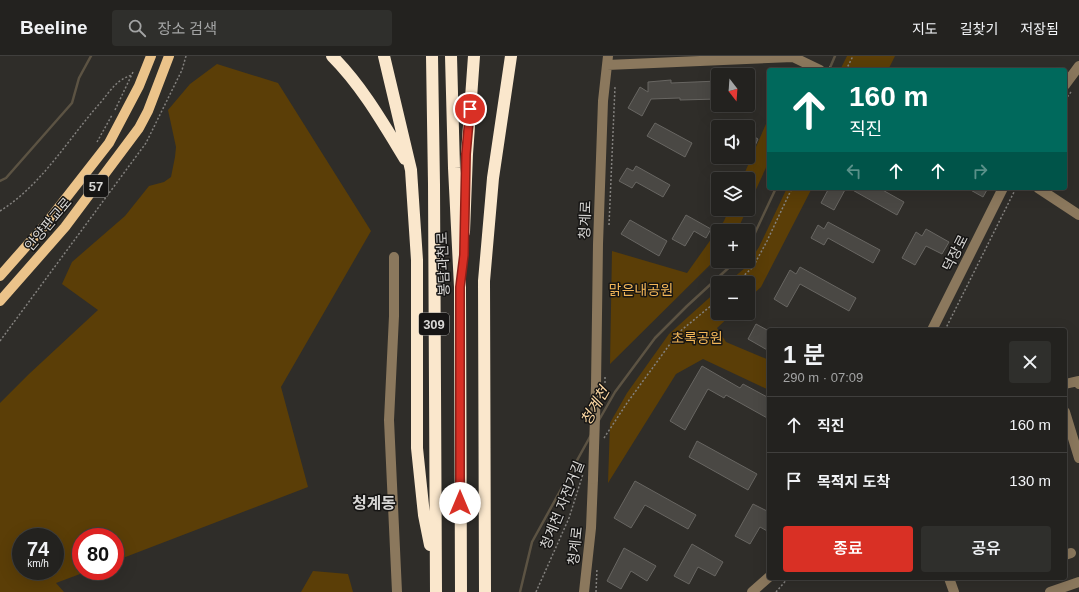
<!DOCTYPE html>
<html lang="ko">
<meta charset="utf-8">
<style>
:root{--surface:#23221f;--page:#2f2f2c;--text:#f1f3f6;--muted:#a3a4a4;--line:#403f3d;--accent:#d93025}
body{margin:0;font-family:Arial,"Noto Sans KR",sans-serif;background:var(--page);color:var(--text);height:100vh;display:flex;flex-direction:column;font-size:15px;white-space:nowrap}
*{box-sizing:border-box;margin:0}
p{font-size:13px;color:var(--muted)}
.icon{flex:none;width:22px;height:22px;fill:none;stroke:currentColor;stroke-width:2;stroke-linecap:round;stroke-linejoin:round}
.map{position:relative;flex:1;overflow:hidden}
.panel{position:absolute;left:767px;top:272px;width:300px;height:252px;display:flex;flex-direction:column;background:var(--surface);border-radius:4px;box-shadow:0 4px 16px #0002,0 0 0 1px var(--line)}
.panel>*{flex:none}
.guide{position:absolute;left:767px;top:12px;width:300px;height:122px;border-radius:4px;box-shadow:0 4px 16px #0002,0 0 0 1px var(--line);background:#00695c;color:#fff;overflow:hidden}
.needle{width:26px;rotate:163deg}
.fabs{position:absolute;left:711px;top:12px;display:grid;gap:8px}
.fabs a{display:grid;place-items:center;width:44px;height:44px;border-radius:4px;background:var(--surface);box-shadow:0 4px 16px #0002,0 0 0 1px var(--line);font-size:20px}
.speed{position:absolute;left:12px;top:472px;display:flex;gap:8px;font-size:20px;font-weight:700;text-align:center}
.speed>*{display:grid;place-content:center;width:52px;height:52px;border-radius:50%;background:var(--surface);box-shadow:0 4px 16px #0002,0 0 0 1px var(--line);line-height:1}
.speed small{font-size:10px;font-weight:400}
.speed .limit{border:6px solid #d22;background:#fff;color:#111}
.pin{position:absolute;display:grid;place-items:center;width:34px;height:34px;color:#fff;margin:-17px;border:2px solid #fff;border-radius:50%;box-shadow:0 1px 4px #0007}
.me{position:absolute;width:44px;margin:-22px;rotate:0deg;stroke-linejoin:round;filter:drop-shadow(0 0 3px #0008)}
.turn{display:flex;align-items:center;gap:14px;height:84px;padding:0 16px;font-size:18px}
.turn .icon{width:52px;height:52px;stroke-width:2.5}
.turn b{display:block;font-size:28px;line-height:34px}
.lanes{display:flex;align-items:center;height:38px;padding:0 16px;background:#0003;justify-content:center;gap:20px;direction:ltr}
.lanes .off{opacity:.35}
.round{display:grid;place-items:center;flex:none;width:42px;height:42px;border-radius:4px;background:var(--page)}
.overview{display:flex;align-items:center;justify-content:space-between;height:68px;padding:0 16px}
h1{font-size:24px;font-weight:600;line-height:30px}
.action{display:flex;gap:8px;margin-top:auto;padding:8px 16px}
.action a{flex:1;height:46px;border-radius:4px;background:var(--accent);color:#fff;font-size:16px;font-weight:600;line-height:46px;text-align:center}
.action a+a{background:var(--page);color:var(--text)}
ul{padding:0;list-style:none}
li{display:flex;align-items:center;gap:12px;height:56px;padding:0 16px;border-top:1px solid var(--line)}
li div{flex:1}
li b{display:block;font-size:15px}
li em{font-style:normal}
header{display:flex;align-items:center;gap:24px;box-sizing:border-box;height:56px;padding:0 20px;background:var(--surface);border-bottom:1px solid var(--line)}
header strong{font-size:19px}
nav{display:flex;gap:22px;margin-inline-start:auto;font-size:14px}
.search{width:280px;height:36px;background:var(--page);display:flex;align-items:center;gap:10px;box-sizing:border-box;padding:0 14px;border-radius:4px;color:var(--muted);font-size:15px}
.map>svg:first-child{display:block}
.green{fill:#5b3e07;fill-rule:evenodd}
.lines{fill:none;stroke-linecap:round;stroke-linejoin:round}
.stream{stroke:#5c5343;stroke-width:2.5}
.building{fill:#4a4844;stroke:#686662}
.path{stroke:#83817e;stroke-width:1.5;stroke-dasharray:2 2;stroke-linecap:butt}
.minor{stroke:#8b785d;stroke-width:10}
.major{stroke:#ebc38a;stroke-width:10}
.highway{stroke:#fae7cc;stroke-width:12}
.path-bridge{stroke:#83817e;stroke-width:1.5;stroke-dasharray:2 2;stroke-linecap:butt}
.minor-bridge{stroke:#8b785d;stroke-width:10}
.route-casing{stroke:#8d1f18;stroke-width:10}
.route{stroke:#d93025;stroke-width:7}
.labels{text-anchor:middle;stroke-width:3;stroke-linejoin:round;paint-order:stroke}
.shield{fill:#161514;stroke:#9e9d9b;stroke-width:1}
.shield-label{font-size:13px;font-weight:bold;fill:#d8d7d5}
.street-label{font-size:14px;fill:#d8d7d5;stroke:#161514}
.park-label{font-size:14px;fill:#f4b758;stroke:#161514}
.water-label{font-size:15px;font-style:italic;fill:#fcd7a2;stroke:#161514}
.quarter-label{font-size:16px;font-weight:bold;fill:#d8d7d5;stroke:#161514}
</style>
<header>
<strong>Beeline</strong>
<div class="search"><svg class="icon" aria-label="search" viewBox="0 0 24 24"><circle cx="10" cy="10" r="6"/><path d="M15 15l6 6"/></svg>장소 검색</div>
<nav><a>지도</a><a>길찾기</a><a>저장됨</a></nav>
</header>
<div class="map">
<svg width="1079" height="536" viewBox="0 0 1079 536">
<rect width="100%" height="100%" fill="#2f2d29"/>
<!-- green -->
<path class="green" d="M 847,0 L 895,0 L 888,14 L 840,14 Z
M 217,8 L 278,27 L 371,175 L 281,331 L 308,431 L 115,505 L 115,481 L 81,481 L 81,515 L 88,515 L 56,527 L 64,536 L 0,536 L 0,347 L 29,318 L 98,254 L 62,228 L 72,206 L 125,160 L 149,130 L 164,126 L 171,121 L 175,101 L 176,91 L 168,54 L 190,28 ZM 21,481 L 55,481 L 55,515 L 21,515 Z
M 769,61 L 769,105 L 748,151 L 748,123 L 742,123 Z
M 787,132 L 812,132 L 761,231 L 748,243 L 748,227 L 727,227 L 745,212 L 759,191 Z
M 729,153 L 747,153 L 737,175 L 718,175 L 718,201 L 610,308 L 612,195 L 687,217 L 724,165 Z
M 718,234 L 718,257 L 733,257 L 717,272 L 726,286 L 769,304 L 769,334 L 703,303 L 676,318 L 608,427 L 610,367 L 627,337 L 669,278 Z
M 313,515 L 348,518 L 353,536 L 301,536 Z"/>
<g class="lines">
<!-- stream -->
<path class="stream" d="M 829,14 L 835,0
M 0,125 L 6,122 L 72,47 L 79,22 L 91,0
M 748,188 L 754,179 L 776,132
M 599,364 L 615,336 L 655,282 L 687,250 L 736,205
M 520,536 L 532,486 L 591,379"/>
</g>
<!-- building -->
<path class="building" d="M 671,24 L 671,27 L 718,25 L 718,43 L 680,44 L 680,42 L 651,43 L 642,60 L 628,52 L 640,31 L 648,36 L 648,26 Z
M 655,67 L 692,87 L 685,101 L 647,80 Z
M 748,77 L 758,83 L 754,92 L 748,89 Z
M 636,110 L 670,129 L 663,141 L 636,126 L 632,132 L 619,125 L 627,112 L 633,115 Z
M 829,132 L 846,132 L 834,154 L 821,147 Z
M 849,132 L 879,132 L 904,146 L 897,159 Z
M 967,132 L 988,132 L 983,141 Z
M 686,159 L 711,173 L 706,182 L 694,175 L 685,190 L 672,183 Z
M 630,164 L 667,185 L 659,200 L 621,178 Z
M 828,166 L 880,194 L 873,207 L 828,182 L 824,189 L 811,182 L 818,169 L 824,173 Z
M 926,173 L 949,186 L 942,198 L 926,190 L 915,209 L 902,202 L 916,176 L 922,180 Z
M 800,211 L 856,242 L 849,255 L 800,228 L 787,251 L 774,243 L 790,214 L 796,218 Z
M 756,268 L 769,275 L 769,295 L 748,283 Z
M 702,310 L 740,332 L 743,328 L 769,342 L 769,363 L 726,339 L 724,342 L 708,333 L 685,374 L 670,365 Z
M 697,385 L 757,418 L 748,434 L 689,401 Z
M 635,425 L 696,459 L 688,473 L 645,449 L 631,472 L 614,462 Z
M 753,448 L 769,456 L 769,476 L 760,471 L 750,488 L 735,480 Z
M 692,488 L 723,506 L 715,520 L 698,511 L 689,528 L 674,520 Z
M 624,492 L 656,510 L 647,525 L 631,515 L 621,533 L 607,525 Z"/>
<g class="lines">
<!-- path -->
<path class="path" d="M 829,11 L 835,14
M 846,14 L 853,0
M 1065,44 L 1071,36
M 115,54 L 133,16
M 97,86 L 112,59
M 0,155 C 42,129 68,83 101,46 C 111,34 116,24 132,19
M 609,169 L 615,31
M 736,227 L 753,211 L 767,185 L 792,132
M 945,274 L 1016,132
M 0,285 L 146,87 L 182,14 L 186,0
M 604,382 L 627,347 L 678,277 L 718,244
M 536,536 L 569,462 L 583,418
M 596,536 L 597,512
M 776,536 L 788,522"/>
<!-- minor -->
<path class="minor" d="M 607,9 L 793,1 L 820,14
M 1065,29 L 1079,10
M 1038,132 L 1079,159
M 394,201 L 394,260 L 389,364 L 397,536
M 932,274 L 1003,132
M 1065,328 L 1078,325 L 1079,328
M 596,330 L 598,188 L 603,45 L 608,0
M 1065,356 L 1079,402
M 1065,499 L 1071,497
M 949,522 L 954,536
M 584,536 L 591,472 L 593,423
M 752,536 L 769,521
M 1050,536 L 1079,526"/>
<!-- major -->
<path class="major" d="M 0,220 L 45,169 L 109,87 L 139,30 L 151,0
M 0,245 L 65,171 L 139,72 L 148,55 L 169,0"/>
<!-- highway -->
<path class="highway" d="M 332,0 C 362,30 383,67 405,103
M 384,0 L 411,114 L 417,204 L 417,392 L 424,459 L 430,489
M 432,0 L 434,128 L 436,536
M 451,0 L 454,112 L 460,231 L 461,536
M 464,176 L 467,98 L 474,0
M 485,536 L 484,225 L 493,122 L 511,0"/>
<!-- path-bridge -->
<path class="path-bridge" d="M 605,327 L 605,321"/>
<!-- minor-bridge -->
<path class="minor-bridge" d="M 593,423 L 596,330"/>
</g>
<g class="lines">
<defs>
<path id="route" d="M 460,447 L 460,231 L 464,199 L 466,98 L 470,53"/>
</defs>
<!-- route casing -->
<use href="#route" class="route-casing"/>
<!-- route -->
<use href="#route" class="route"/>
</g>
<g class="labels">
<!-- shield labels -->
<g class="shield">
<rect x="84" y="119" width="24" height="22" rx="3"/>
<rect x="419" y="257" width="30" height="22" rx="3"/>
</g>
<g class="shield-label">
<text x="96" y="135">57</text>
<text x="434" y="273">309</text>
</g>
<!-- street labels -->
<g class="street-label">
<text transform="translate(585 164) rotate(-88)" y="5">청계로</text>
<text transform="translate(48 168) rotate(-50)" y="5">안양판교로</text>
<text transform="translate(955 197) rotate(-63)" y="5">덕장로</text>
<text transform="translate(443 208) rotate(-92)" y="5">봉담과천로</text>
<text transform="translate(562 449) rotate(-68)" y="5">청계천 자전거길</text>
<text transform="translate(575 490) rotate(-84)" y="5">청계로</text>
</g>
<!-- park labels -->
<g class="park-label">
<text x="641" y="239">맑은내공원</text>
<text x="697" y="287">초록공원</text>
</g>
<!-- water labels -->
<g class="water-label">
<text transform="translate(595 350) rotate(-60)" y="5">청계천</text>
</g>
<!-- quarter labels -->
<g class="quarter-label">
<text x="374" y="453">청계동</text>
</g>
</g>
</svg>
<div class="fabs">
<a><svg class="needle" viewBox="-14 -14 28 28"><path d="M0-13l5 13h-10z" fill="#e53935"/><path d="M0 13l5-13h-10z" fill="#a3a4a4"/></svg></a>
<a><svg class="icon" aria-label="sound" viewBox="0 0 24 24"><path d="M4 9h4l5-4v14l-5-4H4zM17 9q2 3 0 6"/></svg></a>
<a><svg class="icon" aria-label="layers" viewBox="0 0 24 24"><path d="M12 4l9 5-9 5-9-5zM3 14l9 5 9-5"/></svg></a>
<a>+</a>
<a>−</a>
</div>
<div class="speed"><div>74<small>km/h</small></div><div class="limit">80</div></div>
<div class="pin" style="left:470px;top:53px;background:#d93025"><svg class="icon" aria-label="arrive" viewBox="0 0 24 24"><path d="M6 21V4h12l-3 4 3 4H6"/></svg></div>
<svg class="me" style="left:460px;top:447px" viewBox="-20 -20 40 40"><circle r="19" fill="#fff"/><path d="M0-13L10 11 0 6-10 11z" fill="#d93025"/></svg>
<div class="guide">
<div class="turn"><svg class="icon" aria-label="ahead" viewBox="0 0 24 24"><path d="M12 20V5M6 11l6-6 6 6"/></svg><div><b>160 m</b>직진</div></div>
<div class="lanes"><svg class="icon off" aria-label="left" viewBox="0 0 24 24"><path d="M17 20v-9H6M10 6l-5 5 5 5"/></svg><svg class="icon" aria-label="ahead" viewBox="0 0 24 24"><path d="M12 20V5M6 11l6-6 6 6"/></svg><svg class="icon" aria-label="ahead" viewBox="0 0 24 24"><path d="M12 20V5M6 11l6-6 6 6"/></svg><svg class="icon off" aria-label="right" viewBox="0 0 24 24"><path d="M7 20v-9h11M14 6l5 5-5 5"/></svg></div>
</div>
<section class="panel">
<div class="overview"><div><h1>1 분</h1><p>290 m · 07:09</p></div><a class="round"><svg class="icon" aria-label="close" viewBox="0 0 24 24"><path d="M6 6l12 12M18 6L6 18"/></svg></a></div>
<ul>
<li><svg class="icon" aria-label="ahead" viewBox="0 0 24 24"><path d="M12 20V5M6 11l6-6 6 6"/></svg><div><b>직진</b></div><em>160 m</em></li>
<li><svg class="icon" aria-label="arrive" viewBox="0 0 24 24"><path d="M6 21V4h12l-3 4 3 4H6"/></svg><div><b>목적지 도착</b></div><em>130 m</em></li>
</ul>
<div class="action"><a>종료</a><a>공유</a></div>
</section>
</div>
